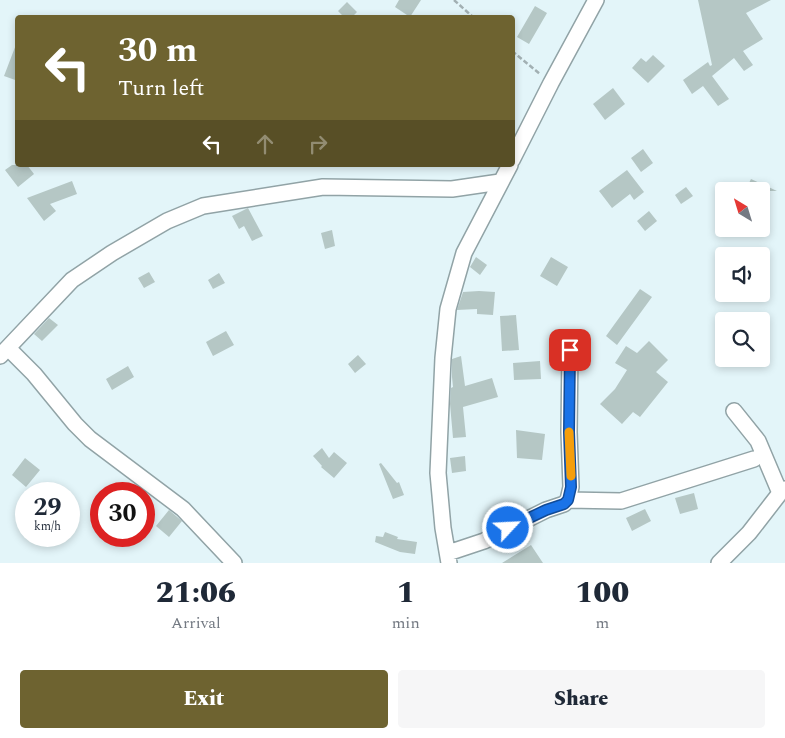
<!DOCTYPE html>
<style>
:root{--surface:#fff;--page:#f6f6f7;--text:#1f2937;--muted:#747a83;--accent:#6e6330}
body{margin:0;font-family:Spectral,serif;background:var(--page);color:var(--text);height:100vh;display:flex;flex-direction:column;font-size:19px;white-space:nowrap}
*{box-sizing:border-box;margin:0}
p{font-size:16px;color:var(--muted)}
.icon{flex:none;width:28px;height:28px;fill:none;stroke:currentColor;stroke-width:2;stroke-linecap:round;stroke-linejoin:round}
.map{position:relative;height:563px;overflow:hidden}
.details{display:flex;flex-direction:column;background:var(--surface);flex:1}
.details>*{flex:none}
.banner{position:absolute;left:15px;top:15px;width:500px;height:152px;border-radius:5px;box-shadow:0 2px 8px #0003;background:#6e6330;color:#fff;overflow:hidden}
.needle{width:32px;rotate:322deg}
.buttons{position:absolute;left:715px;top:182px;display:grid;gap:10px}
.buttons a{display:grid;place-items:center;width:55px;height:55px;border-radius:5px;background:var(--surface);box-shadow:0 2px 8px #0003;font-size:25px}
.speed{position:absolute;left:15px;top:482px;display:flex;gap:10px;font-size:25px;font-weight:700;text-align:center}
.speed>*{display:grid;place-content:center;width:65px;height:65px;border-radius:50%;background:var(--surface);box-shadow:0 2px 8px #0003;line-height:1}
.speed small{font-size:12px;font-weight:400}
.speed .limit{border:8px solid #d22;background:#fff;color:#111}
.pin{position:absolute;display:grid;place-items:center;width:42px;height:42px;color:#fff;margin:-21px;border-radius:10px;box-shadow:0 2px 8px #0006}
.me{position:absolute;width:55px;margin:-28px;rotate:65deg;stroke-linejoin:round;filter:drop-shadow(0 0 4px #0008)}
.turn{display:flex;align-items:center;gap:18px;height:105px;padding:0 20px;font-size:22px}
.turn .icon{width:65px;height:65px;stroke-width:2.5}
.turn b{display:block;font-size:35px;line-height:42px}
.lanes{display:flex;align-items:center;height:48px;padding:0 20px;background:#0003;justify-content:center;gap:25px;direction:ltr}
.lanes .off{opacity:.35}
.eta{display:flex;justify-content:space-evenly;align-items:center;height:85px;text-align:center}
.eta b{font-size:30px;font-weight:800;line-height:35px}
.cta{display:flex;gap:10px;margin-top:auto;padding:10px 20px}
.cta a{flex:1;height:58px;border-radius:5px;background:var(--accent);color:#fff;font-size:20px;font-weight:800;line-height:58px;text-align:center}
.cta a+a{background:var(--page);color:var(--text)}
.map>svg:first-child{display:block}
.building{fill:#b5c7c5}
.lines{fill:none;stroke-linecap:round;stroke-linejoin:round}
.street-casing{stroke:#91a3a6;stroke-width:18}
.path{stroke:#a2b0b3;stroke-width:2.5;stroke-dasharray:5 2.5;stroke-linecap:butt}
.street{stroke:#fff;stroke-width:15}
.route-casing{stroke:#114b97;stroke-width:12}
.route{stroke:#1a73e8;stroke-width:9}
.slow{stroke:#f59e0b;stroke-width:9}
</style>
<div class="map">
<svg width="785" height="563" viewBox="0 0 785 563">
<rect width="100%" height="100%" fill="#e3f5f9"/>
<!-- building -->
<path class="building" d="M 399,0 L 421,0 L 410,17 L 395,7 Z
M 698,0 L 771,0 L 746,13 L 763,39 L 743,51 L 753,65 L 744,71 L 734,58 L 712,76 L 729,99 L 718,106 L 703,86 L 692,94 L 683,80 L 708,62 L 710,66 L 712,65 Z
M 347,2 L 357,12 L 351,18 L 345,18 L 338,11 Z
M 535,6 L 547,13 L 529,44 L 517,37 Z
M 17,42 L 18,43 L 18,81 L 4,76 Z
M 653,55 L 665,66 L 648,83 L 632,68 L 641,58 L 646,62 Z
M 613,88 L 625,104 L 605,120 L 593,104 Z
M 643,149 L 653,163 L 641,172 L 631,158 Z
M 12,165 L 27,165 L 34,174 L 18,187 L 5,170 Z
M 627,170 L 644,192 L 634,200 L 630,194 L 612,208 L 599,191 Z
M 751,179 L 777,191 L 745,191 Z
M 72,181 L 77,194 L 50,204 L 56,211 L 44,221 L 27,198 Z
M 686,187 L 693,196 L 681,204 L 675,195 Z
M 248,208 L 263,236 L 252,241 L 244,226 L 239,229 L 232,216 Z
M 649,211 L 657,221 L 645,231 L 637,221 Z
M 332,230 L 335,246 L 325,249 L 321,233 Z
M 476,257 L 487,265 L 480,275 L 470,267 Z
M 551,257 L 568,267 L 557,286 L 540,276 Z
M 149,272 L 155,282 L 144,288 L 138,278 Z
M 219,273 L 225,283 L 213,289 L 208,280 Z
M 640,289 L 652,297 L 617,345 L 606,336 Z
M 479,291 L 495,292 L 493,315 L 477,314 L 477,309 L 457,310 L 463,292 Z
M 516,315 L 519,350 L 502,351 L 500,316 Z
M 49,318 L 58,325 L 42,341 L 34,334 Z
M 226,331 L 234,345 L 213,356 L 206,342 Z
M 649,341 L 668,360 L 656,372 L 668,382 L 640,417 L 633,412 L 622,424 L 600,404 L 615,389 L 627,370 L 615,363 L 626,346 L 637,353 Z
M 358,355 L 366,364 L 355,373 L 348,364 Z
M 461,356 L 465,386 L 492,378 L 498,397 L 463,407 L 466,437 L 453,438 L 450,404 L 451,388 L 453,387 L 452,377 L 452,359 Z
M 540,361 L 541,379 L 514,380 L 513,363 Z
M 128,366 L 134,377 L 112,390 L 106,379 Z
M 516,430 L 545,434 L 542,460 L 517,458 Z
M 322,448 L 329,458 L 334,452 L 347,463 L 334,478 L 321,467 L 322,466 L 313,456 Z
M 465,456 L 466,471 L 452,473 L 450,458 Z
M 25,458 L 40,470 L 26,487 L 12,475 Z
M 381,463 L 397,483 L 399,482 L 404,495 L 393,499 L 379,464 Z
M 694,493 L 698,509 L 680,514 L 675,498 Z
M 645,509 L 651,521 L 632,531 L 626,518 Z
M 169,510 L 182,521 L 169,537 L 156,526 Z
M 385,532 L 398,537 L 397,539 L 417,542 L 415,554 L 400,552 L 375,542 L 376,536 L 383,537 Z
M 531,545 L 543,563 L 502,563 Z"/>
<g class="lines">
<defs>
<path id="street" d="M 512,160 L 551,83 L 596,0
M 8,348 L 34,374 L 75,424 L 90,439 L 183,509 L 234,563
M 0,356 L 72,280 L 112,253 L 167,221 L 203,206 L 323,187 L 452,189 L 500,182
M 734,411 L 758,441 L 780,493
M 568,500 L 621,501 L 754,459
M 448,553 L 484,541 L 546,510 L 564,504 L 568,500 L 571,487 L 569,432 L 570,350
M 449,563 L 443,528 L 438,473 L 443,358 L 448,309 L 464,253 L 510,165
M 719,563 L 749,533 L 780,493 L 785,489"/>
</defs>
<!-- street casing -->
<use href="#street" class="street-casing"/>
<!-- path -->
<path class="path" d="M 454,0 L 474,18
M 512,51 L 540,74"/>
<!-- street -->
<use href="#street" class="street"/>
</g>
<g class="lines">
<defs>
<path id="route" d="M 508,528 L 546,510 L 564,504 L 568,500 L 571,487 L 569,432 L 570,350"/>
</defs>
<!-- route casing -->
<use href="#route" class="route-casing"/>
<!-- route -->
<use href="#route" class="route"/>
<!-- slow -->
<path class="slow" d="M 569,432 L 571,476"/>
</g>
</svg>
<div class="buttons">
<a><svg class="needle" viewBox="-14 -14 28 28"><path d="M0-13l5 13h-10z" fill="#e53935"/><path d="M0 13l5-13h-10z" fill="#747a83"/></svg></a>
<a><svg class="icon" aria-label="sound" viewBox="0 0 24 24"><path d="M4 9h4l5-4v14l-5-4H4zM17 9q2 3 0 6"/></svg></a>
<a><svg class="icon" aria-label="search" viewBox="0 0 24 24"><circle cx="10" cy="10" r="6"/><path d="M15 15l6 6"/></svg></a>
</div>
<div class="speed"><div>29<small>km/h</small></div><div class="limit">30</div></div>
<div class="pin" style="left:570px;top:350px;background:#d93025"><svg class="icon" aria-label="arrive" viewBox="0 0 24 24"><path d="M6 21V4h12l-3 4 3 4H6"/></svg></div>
<svg class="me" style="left:508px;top:528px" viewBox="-20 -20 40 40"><circle r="17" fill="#1a73e8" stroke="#fff" stroke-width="3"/><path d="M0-11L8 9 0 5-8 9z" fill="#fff"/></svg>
<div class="banner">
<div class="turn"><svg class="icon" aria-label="left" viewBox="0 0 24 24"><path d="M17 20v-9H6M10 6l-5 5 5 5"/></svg><div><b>30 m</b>Turn left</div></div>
<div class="lanes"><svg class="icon" aria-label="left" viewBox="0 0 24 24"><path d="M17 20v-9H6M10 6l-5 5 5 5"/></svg><svg class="icon off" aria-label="ahead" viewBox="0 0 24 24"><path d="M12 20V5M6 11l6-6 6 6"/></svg><svg class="icon off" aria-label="right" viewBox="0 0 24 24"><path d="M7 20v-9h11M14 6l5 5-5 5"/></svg></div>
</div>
</div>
<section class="details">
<div class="eta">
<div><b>21:06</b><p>Arrival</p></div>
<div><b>1</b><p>min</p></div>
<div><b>100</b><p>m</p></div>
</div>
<div class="cta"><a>Exit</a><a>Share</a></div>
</section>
